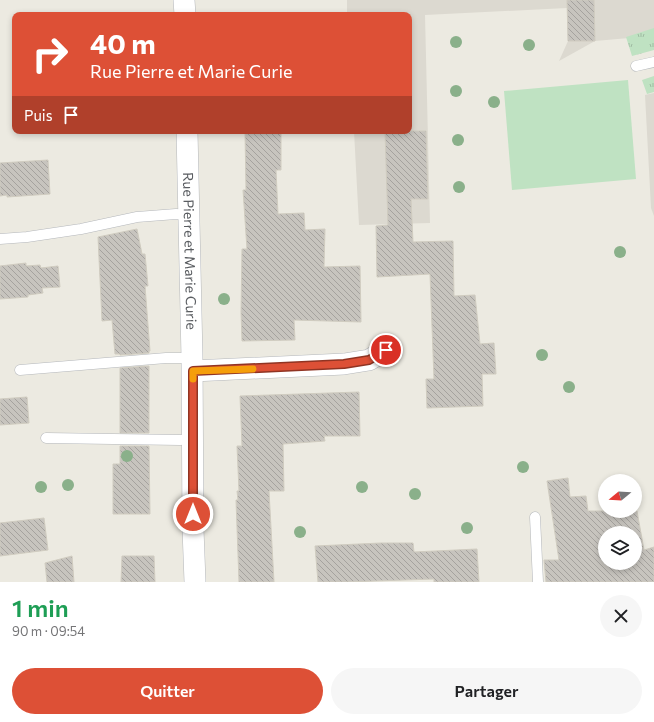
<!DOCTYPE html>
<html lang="fr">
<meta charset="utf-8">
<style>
:root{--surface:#fff;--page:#f6f6f6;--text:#202124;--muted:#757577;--accent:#dd5036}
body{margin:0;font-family:Commissioner,sans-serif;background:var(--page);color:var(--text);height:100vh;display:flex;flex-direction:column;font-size:15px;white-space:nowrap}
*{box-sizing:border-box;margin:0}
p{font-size:13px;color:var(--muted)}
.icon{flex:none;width:22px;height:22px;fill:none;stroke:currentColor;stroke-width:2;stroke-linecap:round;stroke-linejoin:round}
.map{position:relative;height:582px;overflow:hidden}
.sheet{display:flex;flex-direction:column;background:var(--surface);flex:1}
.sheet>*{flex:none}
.top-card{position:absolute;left:12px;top:12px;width:400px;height:122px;border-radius:8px;box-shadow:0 2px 6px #0003;background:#dd5036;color:#fff;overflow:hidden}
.needle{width:26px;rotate:252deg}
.controls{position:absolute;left:598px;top:474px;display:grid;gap:8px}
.controls a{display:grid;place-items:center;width:44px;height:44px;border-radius:50%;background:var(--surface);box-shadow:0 2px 6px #0003;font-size:20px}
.pin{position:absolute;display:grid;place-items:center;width:34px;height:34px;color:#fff;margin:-17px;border:2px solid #fff;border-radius:50%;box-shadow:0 1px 4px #0007}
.me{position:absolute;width:44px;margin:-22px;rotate:0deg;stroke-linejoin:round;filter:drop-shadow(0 0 3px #0008)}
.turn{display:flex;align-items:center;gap:14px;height:84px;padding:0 12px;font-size:18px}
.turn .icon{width:52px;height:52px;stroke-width:2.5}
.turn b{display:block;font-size:28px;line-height:34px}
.then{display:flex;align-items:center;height:38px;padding:0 12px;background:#0003;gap:8px;font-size:15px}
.round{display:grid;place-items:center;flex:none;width:42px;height:42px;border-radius:21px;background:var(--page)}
.head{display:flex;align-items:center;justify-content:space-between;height:68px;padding:0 12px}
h1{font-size:24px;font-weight:600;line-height:30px;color:#1e9e55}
.action{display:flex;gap:8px;margin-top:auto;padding:8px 12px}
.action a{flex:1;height:46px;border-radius:24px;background:var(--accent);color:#fff;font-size:16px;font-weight:600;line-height:46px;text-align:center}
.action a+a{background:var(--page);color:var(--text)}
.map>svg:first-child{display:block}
.education{fill:#dcd9d0}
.grass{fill:url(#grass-tufts)}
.garden{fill:#bfe2c2}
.building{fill:url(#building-back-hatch);stroke:#d0ccc0;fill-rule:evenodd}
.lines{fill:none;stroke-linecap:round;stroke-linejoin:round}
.lane-casing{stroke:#b4b7bb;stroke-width:11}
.street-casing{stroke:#b4b7bb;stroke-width:22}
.lane{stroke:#fff;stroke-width:10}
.street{stroke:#fff;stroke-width:21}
.tree{fill:#8ab08a}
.route-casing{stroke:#903423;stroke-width:10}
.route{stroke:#dd5036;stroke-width:7}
.slow{stroke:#f59e0b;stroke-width:7}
.labels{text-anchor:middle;stroke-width:3;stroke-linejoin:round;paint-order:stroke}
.street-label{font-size:14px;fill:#5a5d61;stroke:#fff}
</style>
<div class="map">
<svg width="654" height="582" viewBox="0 0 654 582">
<defs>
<pattern id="grass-tufts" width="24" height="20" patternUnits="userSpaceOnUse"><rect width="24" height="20" fill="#bfe2c2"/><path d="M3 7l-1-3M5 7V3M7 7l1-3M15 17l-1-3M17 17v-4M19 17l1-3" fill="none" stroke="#9ebaa1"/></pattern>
<pattern id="building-back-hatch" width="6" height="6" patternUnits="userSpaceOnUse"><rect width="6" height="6" fill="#c7c4be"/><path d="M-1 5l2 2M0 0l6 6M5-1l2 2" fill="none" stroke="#a5a29e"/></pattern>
</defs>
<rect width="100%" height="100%" fill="#eceae1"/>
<!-- education -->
<path class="education" d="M 347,0 L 654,0 L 654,31 L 629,38 L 595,41 L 559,61 L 568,41 L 567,8 L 425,15 L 430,223 L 359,225 L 354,131 L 409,131 L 409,15 L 347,15 Z
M 654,93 L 654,216 L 651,208 L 645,95 Z"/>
<!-- grass -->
<path class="grass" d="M 654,28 L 654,50 L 632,56 L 626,37 Z
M 654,76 L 654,92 L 647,94 L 642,80 Z"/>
<!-- garden -->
<path class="garden" d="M 628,80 L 636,179 L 512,190 L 504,91 Z"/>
<!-- building -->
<path class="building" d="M 567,0 L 594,0 L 595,41 L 568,41 Z
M 245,131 L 281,131 L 281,170 L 276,170 L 278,214 L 304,213 L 305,230 L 325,229 L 324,267 L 360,266 L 361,322 L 294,320 L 295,340 L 242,341 L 241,312 L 242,249 L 247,249 L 243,190 L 246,190 Z
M 385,131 L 426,131 L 428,199 L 411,199 L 413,242 L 453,241 L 454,296 L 475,295 L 480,344 L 494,343 L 496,374 L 482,374 L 483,406 L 427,408 L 426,379 L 434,379 L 430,274 L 377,277 L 376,226 L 388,225 Z
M 48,160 L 50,194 L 7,197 L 7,195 L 0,196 L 0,163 Z
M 137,229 L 142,254 L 145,254 L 148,286 L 145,286 L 150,351 L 149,351 L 149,353 L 120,355 L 120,354 L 115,354 L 112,320 L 102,321 L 98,237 Z
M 26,263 L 26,266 L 40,265 L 41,268 L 58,266 L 60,287 L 42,288 L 43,293 L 28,295 L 28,297 L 0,299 L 0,266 Z
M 149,366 L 149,433 L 120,433 L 120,368 Z
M 359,392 L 360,436 L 324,436 L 325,441 L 283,444 L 284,491 L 269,491 L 274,582 L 239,582 L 236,500 L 238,500 L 237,491 L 239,491 L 237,446 L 242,446 L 240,396 Z
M 27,397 L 29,423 L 0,425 L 0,399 Z
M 120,446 L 149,446 L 150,514 L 113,514 L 113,464 L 120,464 Z
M 568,478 L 570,497 L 586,496 L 588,511 L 637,511 L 644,550 L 654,547 L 654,582 L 546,582 L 544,560 L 559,560 L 547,481 ZM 605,533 L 635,533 L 635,563 L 605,563 Z
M 44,518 L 48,550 L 0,556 L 0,523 Z
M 381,543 L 413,543 L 414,552 L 477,549 L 479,582 L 434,582 L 434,579 L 346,582 L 318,582 L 315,546 Z
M 72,556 L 74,582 L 47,582 L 45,563 Z
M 122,556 L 154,556 L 155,582 L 121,582 Z"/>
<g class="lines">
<defs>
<path id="lane" d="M 636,66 L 654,62
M 0,239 L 27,237 L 81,229 L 137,217 L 176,214 L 190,215
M 20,370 L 166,358 L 192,358
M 46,438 L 180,440 L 193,439
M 535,517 L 538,582"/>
<g id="street">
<path d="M 184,0 L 185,15"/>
<path id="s1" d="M 187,131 L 192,358 L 193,529 L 195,582"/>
<path d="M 193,371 L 344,364 L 369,360 L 386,350"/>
</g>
</defs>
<!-- lane casing -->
<use href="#lane" class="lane-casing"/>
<!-- street casing -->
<use href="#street" class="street-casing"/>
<!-- lane -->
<use href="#lane" class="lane"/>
<!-- street -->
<use href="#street" class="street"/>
</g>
<!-- trees -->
<g class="tree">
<circle cx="456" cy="42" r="6"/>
<circle cx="529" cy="45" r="6"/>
<circle cx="456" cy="91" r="6"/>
<circle cx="494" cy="102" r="6"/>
<circle cx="458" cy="140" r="6"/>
<circle cx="459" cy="187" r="6"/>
<circle cx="620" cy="252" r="6"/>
<circle cx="224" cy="299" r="6"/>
<circle cx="542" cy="355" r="6"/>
<circle cx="569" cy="387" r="6"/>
<circle cx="127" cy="456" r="6"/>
<circle cx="523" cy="467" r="6"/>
<circle cx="68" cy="485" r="6"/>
<circle cx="41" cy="487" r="6"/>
<circle cx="362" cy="487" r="6"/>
<circle cx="415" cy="494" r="6"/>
<circle cx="467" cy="528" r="6"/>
<circle cx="300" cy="532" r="6"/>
</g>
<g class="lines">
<defs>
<path id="route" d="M 193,514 L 193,371 L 344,364 L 369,360 L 386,350"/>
</defs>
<!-- route casing -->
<use href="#route" class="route-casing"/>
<!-- route -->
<use href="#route" class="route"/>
<!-- slow -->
<path class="slow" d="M 193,379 L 193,371 L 253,369"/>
</g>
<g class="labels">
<!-- street labels -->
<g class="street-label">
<text dy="5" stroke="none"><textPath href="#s1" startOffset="120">Rue Pierre et Marie Curie</textPath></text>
</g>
</g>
</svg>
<div class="controls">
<a><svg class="needle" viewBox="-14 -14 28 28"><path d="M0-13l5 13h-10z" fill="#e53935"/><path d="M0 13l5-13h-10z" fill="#757577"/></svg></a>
<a><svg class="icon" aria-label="layers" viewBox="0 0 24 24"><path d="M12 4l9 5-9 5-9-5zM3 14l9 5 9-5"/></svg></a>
</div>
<div class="pin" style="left:386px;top:350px;background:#d93025"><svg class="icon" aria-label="arrive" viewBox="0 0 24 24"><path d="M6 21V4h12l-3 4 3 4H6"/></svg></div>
<svg class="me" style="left:193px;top:514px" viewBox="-20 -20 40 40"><circle r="17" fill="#dd5036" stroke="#fff" stroke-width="3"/><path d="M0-11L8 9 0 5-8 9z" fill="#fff"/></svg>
<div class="top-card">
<div class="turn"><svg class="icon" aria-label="right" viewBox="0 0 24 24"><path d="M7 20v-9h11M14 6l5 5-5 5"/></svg><div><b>40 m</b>Rue Pierre et Marie Curie</div></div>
<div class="then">Puis<svg class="icon" aria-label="arrive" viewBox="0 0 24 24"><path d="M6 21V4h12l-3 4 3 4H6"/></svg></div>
</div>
</div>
<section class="sheet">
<div class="head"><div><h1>1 min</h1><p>90 m · 09:54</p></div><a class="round"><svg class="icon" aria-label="close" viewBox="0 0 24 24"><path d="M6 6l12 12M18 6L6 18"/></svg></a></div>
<div class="action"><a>Quitter</a><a>Partager</a></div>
</section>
